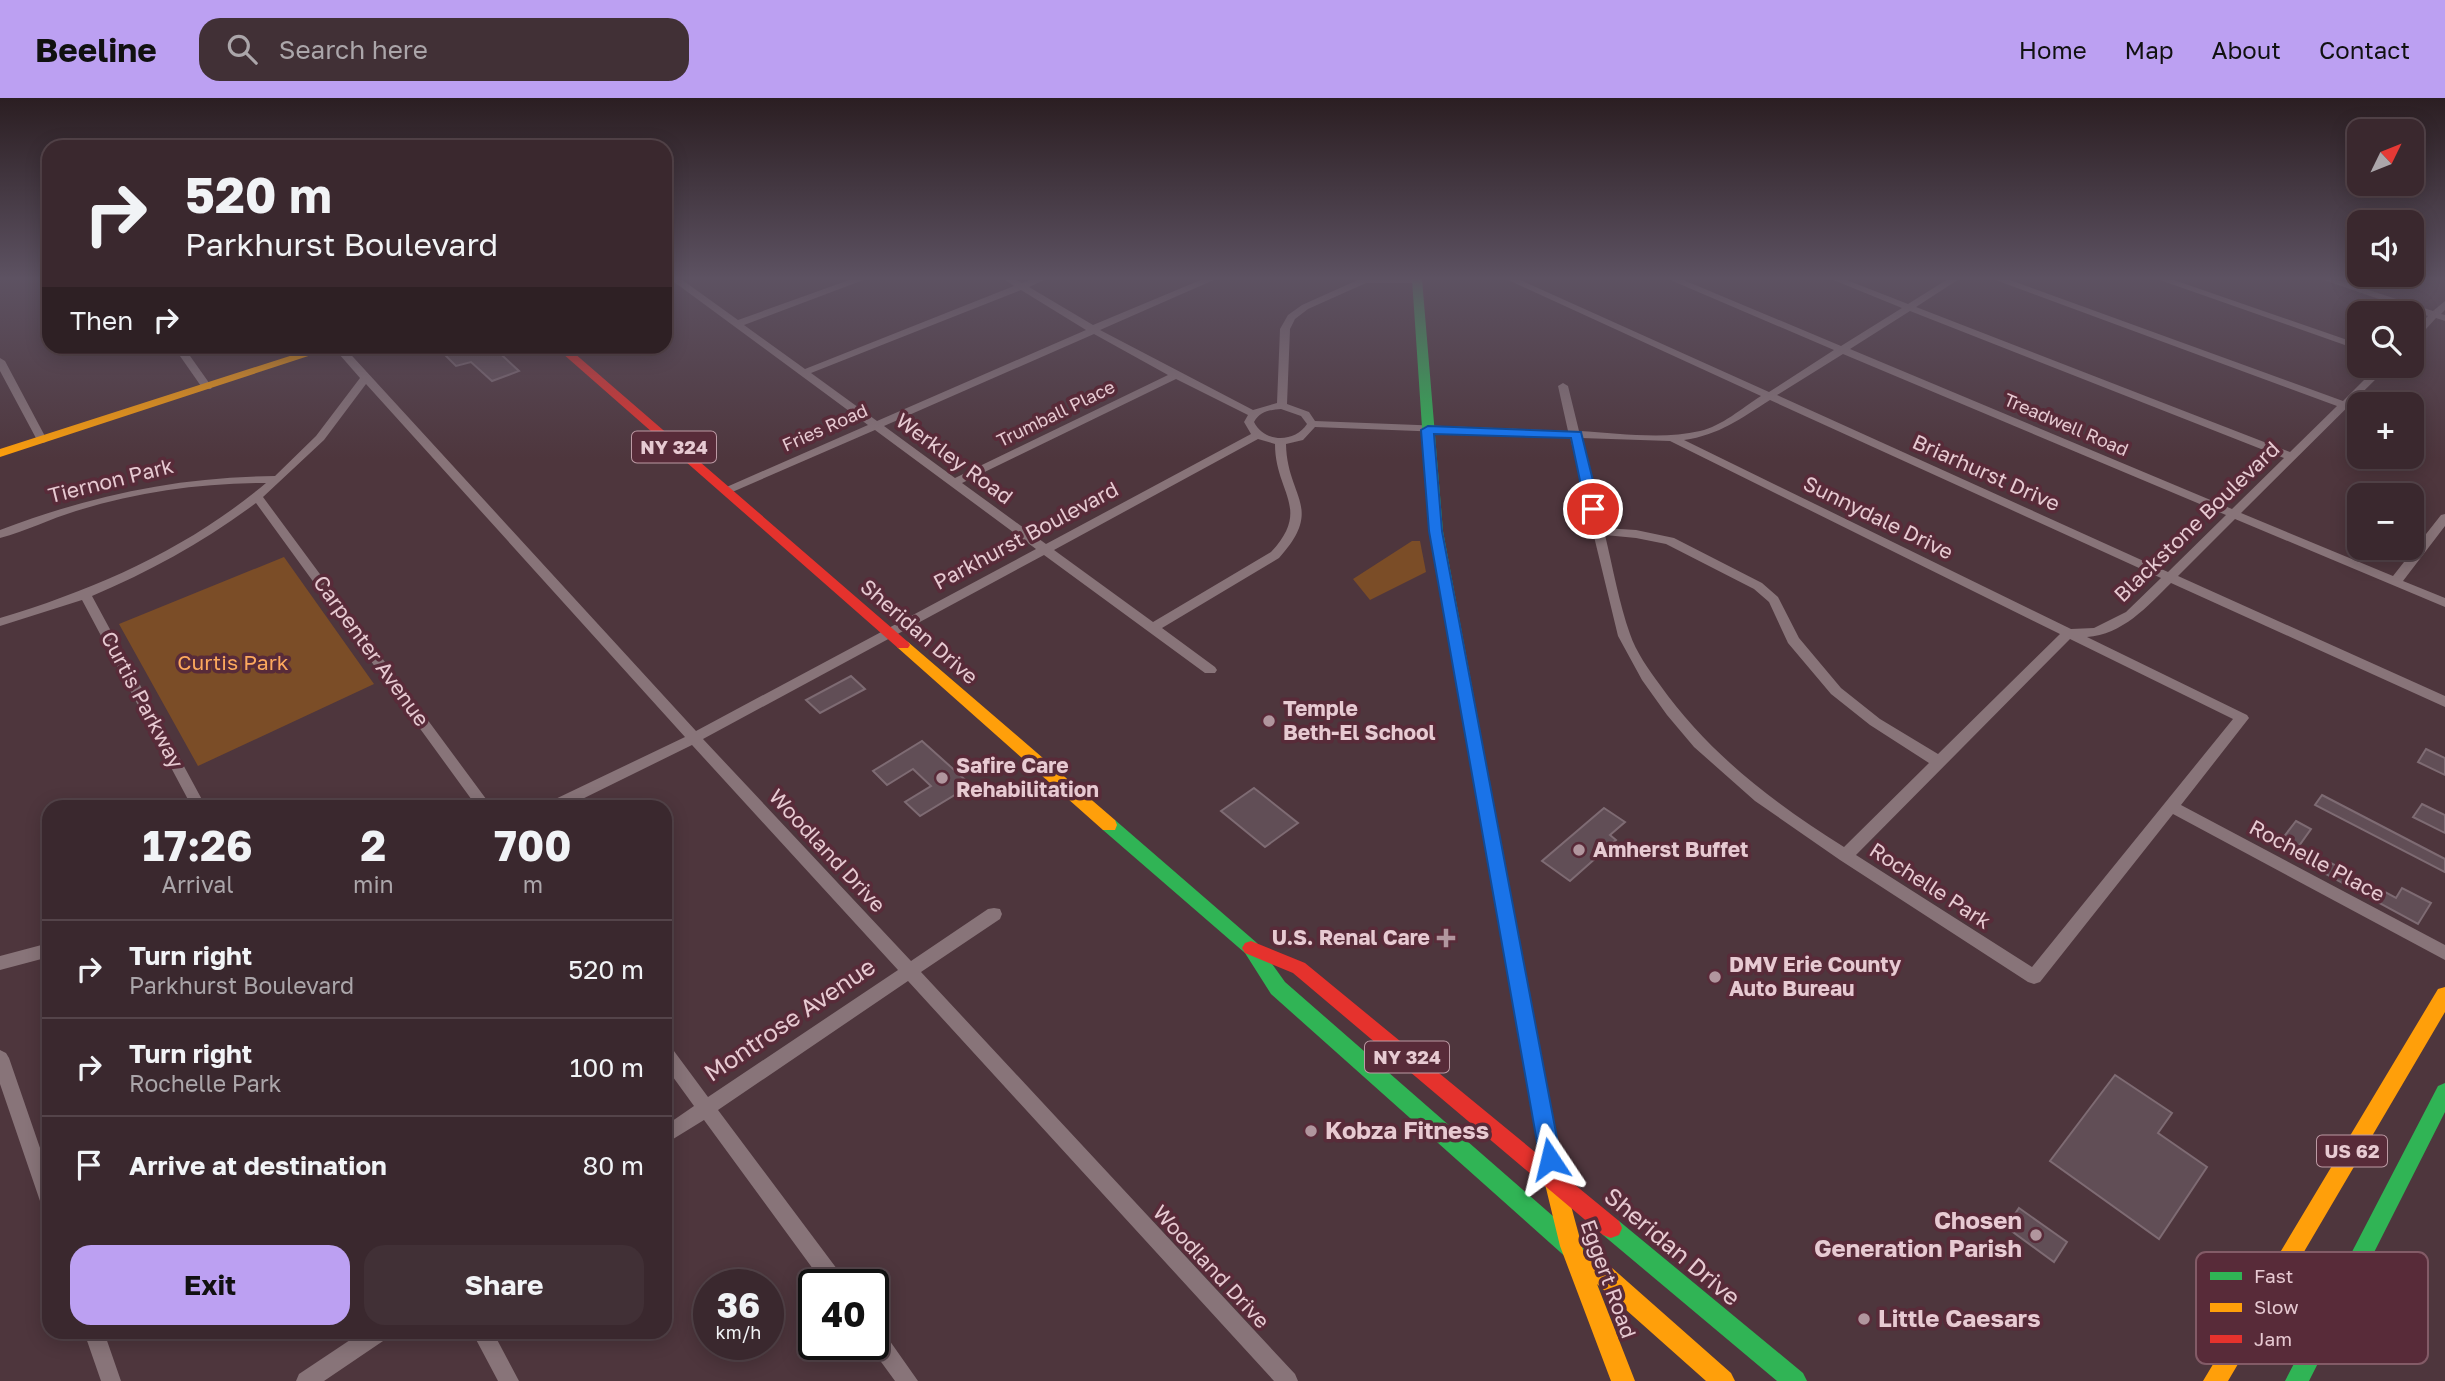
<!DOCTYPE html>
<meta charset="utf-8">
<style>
:root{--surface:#3a282e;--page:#413036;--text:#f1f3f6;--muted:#aba6aa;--line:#54444a;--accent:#bca0f2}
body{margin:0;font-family:"Golos Text",sans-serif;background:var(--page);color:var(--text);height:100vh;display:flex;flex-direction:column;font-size:26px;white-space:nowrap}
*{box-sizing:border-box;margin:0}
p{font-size:23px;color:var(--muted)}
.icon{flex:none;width:38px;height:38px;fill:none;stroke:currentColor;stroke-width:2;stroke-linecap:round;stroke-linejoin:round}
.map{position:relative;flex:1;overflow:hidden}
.side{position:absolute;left:42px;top:702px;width:630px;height:539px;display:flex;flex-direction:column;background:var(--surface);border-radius:21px;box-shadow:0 4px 18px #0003,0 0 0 2px var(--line)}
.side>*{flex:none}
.banner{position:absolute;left:42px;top:42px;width:630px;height:214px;border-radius:21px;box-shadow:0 4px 18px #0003,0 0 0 2px var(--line);background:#3a282e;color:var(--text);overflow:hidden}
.needle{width:46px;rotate:47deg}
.buttons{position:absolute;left:2347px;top:21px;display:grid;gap:14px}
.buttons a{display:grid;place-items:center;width:77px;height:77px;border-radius:14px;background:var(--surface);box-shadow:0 4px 18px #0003,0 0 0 2px var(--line);font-size:35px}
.speed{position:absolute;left:693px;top:1171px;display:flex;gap:14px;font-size:35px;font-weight:700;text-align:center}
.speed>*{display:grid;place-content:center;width:91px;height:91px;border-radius:50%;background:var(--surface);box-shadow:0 4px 18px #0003,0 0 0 2px var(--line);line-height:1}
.speed small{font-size:18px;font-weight:400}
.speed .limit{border:4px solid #111;border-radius:10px;background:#fff;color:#111}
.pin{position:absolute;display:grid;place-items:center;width:60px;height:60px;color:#fff;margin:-30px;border:4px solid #fff;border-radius:50%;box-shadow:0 2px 7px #0007}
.me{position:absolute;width:77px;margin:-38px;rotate:350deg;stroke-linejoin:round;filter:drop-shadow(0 0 5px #0008)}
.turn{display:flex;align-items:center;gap:24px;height:147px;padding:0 28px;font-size:32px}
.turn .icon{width:91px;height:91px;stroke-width:2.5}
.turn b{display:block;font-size:49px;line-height:60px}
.then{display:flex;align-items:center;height:66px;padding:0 28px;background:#0003;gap:14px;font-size:26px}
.eta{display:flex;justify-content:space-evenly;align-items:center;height:119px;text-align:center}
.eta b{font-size:42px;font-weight:700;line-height:49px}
.action{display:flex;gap:14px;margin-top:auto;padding:14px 28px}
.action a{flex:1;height:80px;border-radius:21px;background:var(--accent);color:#111;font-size:28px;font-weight:700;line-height:80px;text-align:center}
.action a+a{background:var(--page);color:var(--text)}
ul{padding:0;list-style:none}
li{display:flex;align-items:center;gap:21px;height:98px;padding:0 28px;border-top:2px solid var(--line)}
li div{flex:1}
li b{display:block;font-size:26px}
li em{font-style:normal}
header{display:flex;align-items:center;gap:42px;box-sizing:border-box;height:98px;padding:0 35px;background:var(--accent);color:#111}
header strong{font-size:33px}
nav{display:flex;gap:38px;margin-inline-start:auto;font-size:24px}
.search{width:490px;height:63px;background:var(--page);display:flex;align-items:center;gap:18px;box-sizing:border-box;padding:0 24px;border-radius:21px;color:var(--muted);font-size:26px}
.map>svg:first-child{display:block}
.green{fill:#7b4d27}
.building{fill:#614e56;stroke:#7e6b73;stroke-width:2}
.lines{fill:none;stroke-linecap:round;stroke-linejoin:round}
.street{fill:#887479;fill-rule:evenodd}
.fast{fill:#30b455;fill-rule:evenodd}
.slow{fill:#ff9f0a;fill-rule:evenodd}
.jam{fill:#e5322d;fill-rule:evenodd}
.route{fill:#1a73e8;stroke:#114b97;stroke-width:2}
.poi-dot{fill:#b1969e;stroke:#582b39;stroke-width:2.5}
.labels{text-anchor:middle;stroke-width:7;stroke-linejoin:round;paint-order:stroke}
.far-street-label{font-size:18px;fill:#e7cad2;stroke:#582b39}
.shield{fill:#582b39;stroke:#bc9aa4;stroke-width:2}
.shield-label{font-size:19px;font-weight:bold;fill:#e7cad2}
.street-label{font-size:21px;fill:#e7cad2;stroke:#582b39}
.park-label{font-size:21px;fill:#fda95d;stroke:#582b39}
.poi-label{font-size:21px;font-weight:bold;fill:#e7cad2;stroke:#582b39;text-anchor:start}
.near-street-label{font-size:24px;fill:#e7cad2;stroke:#582b39}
.near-poi-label{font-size:24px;font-weight:bold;fill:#e7cad2;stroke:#582b39;text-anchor:start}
.key{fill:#582b39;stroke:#835b67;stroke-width:2}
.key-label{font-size:19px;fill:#e7cad2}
</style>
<header>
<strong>Beeline</strong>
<div class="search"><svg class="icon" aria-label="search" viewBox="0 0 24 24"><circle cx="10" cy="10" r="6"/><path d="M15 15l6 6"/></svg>Search here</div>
<nav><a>Home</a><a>Map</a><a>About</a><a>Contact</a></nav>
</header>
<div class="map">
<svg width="2445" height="1283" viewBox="0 0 2445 1283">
<rect width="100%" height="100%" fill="#4e363d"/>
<!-- green -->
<path class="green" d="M 1412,443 L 1420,443 L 1426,474 L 1370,502 L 1353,481 Z
M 284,459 L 374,586 L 198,668 L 119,526 Z"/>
<!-- building -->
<path class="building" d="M 436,248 L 492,248 L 519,273 L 492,283 L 471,264 L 456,268 Z
M 851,578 L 865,591 L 820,615 L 806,602 Z
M 922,643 L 971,687 L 920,718 L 905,704 L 931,688 L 913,671 L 887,687 L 873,673 Z
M 2426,651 L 2445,660 L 2445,677 L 2418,664 Z
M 1254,690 L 1298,725 L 1265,749 L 1221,713 Z
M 2322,697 L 2445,761 L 2445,774 L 2315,707 Z
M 2422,706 L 2445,717 L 2445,735 L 2413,719 Z
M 1604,710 L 1625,724 L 1610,737 L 1616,742 L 1570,783 L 1542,763 Z
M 2296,723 L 2311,731 L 2299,748 L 2396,800 L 2402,790 L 2431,805 L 2418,826 L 2276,749 Z
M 2115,977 L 2172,1015 L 2158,1035 L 2207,1069 L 2159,1141 L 2050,1063 Z
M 2019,1110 L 2067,1144 L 2054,1164 L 2006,1129 Z"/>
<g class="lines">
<!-- street -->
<path class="street" d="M 670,181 L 681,181 L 738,222 L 852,181 L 866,181 L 744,227 L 805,271 L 1014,188 L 1004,181 L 1015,181 L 1022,185 L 1033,181 L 1046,181 L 1029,189 L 1093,227 L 1203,181 L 1216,181 L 1100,232 L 1253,312 L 1277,305 L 1280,231 L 1288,217 L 1302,207 L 1360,181 L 1421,181 L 1420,184 L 1417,185 L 1366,185 L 1308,211 L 1295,221 L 1290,231 L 1287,306 L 1309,314 L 1315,323 L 1568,333 L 1558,288 L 1563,285 L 1568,288 L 1579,333 C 1618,335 1662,342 1700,333 C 1722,328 1742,310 1761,298 L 1506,181 L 1518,181 L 1769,294 L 1834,252 L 1668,181 L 1681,181 L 1841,248 L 1902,210 L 1831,181 L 1844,181 L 1908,206 L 1948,181 L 1959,181 L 1916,209 L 2290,354 L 2337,308 L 1993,181 L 2007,181 L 2343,303 L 2378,268 L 2389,268 L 2241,415 L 2393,478 L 2441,417 L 2445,416 L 2445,428 L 2403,483 L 2445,500 L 2445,509 L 2235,421 L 2178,478 L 2445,598 L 2445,609 L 2171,485 C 2148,508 2122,537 2087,539 L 2247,617 L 2249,620 L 2181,707 L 2445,847 L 2445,862 L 2173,716 L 2040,884 L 2034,886 L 2028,884 L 1840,762 L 1755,703 L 1694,649 L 1667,617 L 1642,582 L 1618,538 L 1570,339 L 1315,329 L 1303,342 L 1286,346 C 1287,400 1325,409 1279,460 L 1162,530 L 1215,569 L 1217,572 L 1215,575 L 1205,575 L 1044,457 L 703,641 L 911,863 L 988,811 L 994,810 L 1000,811 L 1002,816 L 1000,821 L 921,874 L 1295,1276 L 1298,1283 L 1274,1283 L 908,883 L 718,1012 L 843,1179 L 846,1186 L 824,1186 L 704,1022 L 665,1046 L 665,1028 L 694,1008 L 665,968 L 665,946 L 671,949 L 708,999 L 898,872 L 692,647 L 566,709 L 545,709 L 547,705 L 685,639 L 366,286 L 324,342 L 263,399 L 492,709 L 477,709 L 256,405 C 205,443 151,473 92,498 L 206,709 L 192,709 L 82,502 L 0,528 L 0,520 C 97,491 189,450 266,385 C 201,385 138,394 76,413 C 50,421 26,433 0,440 L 0,432 C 92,397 177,379 275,378 L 316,338 L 360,280 L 332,248 L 343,248 L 696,633 L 1036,451 L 875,332 L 730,395 L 722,395 L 722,391 L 868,327 ZM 1021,192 L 1086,232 L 877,323 L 811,275 ZM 1910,213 L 2284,360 L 2232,411 L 1850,251 ZM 1094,236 L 1168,277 L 955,380 L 884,328 ZM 1843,256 L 2226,417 L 2168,474 L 1777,297 ZM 1176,281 L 1248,317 L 1244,324 L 1251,336 L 1046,446 L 962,385 ZM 1770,302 L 2161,480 L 2126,514 L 2094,530 L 2071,531 L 1684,342 C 1719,337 1740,321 1770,302 ZM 1281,311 L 1301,318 L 1307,326 C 1295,345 1264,345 1254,324 C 1260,313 1270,312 1281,311 ZM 1581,340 L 1670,343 L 2060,536 L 1938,656 L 1880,621 L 1841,590 L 1799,540 L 1778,499 L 1762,485 L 1674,440 L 1636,432 L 1604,430 ZM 1258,341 L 1275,346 C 1275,395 1312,410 1271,454 L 1153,524 L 1054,452 ZM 1605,437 L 1636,440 L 1666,446 L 1754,491 L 1769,504 L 1788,545 L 1831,596 L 1870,627 L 1929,665 L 1844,749 C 1774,705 1709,656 1660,587 C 1649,572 1636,554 1630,536 C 1619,505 1613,470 1605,437 ZM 2070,541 L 2233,621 L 2032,869 L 1856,757 Z
M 2157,181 L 2171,181 L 2359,246 L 2359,252 Z
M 2321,181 L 2335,181 L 2433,213 L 2445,203 L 2445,212 L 2441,216 L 2445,217 L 2445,223 L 2436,220 L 2416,242 L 2412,243 L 2412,235 L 2428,218 Z
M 173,248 L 183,248 L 212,289 L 211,291 L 203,291 Z
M 0,260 L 5,263 L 47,342 L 46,344 L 42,345 L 37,342 L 0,273 Z
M 49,845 L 49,859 L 0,872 L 0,858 Z
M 0,952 L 6,955 L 9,960 L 49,1076 L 49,1112 L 42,1109 L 40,1103 L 0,986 Z
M 873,1226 L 880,1229 L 918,1283 L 895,1283 L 868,1246 L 873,1246 Z
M 84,1234 L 104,1234 L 121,1283 L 101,1283 Z
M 362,1234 L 389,1234 L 386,1241 L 324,1283 L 296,1283 L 299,1276 Z
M 472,1234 L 493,1234 L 519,1283 L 498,1283 Z"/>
<!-- fast -->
<path class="fast" d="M 1412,181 L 1422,181 L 1443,433 L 1519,841 L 1516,846 L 1510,848 L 1504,846 L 1501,841 L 1429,433 Z
M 1109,721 L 1115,722 L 1257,845 L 1285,884 L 1594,1154 L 1597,1162 L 1594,1170 L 1586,1173 L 1578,1170 L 1271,896 L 1245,855 L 1103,732 L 1101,727 L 1103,722 Z
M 2445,985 L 2445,1014 L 2309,1283 L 2285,1283 L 2438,988 Z
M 1611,1120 L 1619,1123 L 1803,1275 L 1807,1283 L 1777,1283 L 1603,1137 L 1600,1130 L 1603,1123 Z"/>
<!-- slow -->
<path class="slow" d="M 321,248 L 339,248 L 0,359 L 0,351 Z
M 903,542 L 908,544 L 1115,722 L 1117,727 L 1115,732 L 1103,732 L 898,550 L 896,547 L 898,544 Z
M 1510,834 L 1516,836 L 1519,841 L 1564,1082 L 1583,1152 L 1594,1154 L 1731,1275 L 1735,1283 L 1706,1283 L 1597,1186 L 1635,1283 L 1611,1283 L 1560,1148 L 1544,1082 L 1501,841 L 1504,836 Z
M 2445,889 L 2445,914 L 2228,1283 L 2203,1283 L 2438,891 Z"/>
<!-- jam -->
<path class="jam" d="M 554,248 L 566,248 L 908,544 L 910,547 L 908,550 L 898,550 Z
M 1251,843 L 1305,865 L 1619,1123 L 1622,1130 L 1619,1137 L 1611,1140 L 1603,1137 L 1293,875 L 1245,855 L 1242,850 L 1245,845 Z"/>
</g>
<!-- sky -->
<linearGradient id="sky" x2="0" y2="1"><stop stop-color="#2b1e22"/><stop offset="0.5" stop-color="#5d5262"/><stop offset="1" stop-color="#5d5262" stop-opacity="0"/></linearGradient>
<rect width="2445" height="361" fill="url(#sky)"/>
<!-- route -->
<path class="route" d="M 1428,328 L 1581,334 L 1600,411 L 1593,415 L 1586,411 L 1571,340 L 1434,336 L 1442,433 L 1561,1061 L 1558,1068 L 1550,1071 L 1543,1068 L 1540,1061 L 1429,433 L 1421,332 Z"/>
<!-- markers -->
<g class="poi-dot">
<circle cx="1269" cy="623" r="7"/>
<circle cx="942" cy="680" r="7"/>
<circle cx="1579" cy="752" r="7"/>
<path d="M1442.5 829.5h7v7h7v7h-7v7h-7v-7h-7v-7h7z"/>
<circle cx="1715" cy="879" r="7"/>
<circle cx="1311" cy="1033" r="7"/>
<circle cx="2036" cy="1137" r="7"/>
<circle cx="1864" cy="1221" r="7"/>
</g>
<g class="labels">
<!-- far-street labels -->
<g class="far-street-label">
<text transform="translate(1056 316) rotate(-26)" y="6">Trumball Place</text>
<text transform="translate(2066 327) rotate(23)" y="6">Treadwell Road</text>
<text transform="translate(825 330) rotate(-24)" y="6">Fries Road</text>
</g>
<!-- shield labels -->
<g class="shield">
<rect x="632" y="333.5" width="84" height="31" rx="5"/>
<rect x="1365" y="943.5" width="84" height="31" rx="5"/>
<rect x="2317" y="1037.5" width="70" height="31" rx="5"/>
</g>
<g class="shield-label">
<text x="674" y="356">NY 324</text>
<text x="1407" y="966">NY 324</text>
<text x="2352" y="1060">US 62</text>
</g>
<!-- street labels -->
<g class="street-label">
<text transform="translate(954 361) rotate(36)" y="7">Werkley Road</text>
<text transform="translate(1986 375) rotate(24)" y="7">Briarhurst Drive</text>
<text transform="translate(111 383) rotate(-14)" y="7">Tiernon Park</text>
<text transform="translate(1878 420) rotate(26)" y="7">Sunnydale Drive</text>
<text transform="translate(2197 424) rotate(-44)" y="7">Blackstone Boulevard</text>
<text transform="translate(1026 438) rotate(-28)" y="7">Parkhurst Boulevard</text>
<text transform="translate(919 534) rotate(41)" y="7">Sheridan Drive</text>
<text transform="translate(371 553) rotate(54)" y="7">Carpenter Avenue</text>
<text transform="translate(142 602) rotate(62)" y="7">Curtis Parkway</text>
<text transform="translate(827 753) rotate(47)" y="7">Woodland Drive</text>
<text transform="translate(2317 763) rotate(28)" y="7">Rochelle Place</text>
<text transform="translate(1930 788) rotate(33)" y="7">Rochelle Park</text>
<text transform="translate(1211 1169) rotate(47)" y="7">Woodland Drive</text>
<text transform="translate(1608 1181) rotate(70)" y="7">Eggert Road</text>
</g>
<!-- park labels -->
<g class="park-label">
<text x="233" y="572">Curtis Park</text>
</g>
<!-- poi labels -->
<g class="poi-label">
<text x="1283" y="618">Temple<tspan x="1283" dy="24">Beth-El School</tspan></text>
<text x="956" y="675">Safire Care<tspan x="956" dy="24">Rehabilitation</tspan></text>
<text x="1593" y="759">Amherst Buffet</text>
<text x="1430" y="847" text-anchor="end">U.S. Renal Care</text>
<text x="1729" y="874">DMV Erie County<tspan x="1729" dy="24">Auto Bureau</tspan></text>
</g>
<!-- near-street labels -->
<g class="near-street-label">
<text transform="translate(790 922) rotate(-34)" y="8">Montrose Avenue</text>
<text transform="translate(1672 1149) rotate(40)" y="8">Sheridan Drive</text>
</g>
<!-- near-poi labels -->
<g class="near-poi-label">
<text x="1325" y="1041">Kobza Fitness</text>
<text x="2022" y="1131" text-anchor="end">Chosen<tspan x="2022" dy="28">Generation Parish</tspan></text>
<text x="1878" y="1229">Little Caesars</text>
</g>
</g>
<!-- legend -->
<rect x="2196" y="1154" width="232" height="112" rx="10" class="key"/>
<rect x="2210" y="1174" width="32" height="8" fill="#30b455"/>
<rect x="2210" y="1205" width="32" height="9" fill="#ff9f0a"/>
<rect x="2210" y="1237" width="32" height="8" fill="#e5322d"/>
<g class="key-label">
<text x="2254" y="1185">Fast</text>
<text x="2254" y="1216">Slow</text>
<text x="2254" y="1248">Jam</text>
</g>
</svg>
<div class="buttons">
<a><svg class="needle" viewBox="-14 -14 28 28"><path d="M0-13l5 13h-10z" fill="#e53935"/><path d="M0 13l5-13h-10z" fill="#aba6aa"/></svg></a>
<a><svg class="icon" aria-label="sound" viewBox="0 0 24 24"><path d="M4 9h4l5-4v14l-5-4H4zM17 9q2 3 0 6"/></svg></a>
<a><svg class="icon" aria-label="search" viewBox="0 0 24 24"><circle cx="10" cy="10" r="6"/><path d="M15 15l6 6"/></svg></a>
<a>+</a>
<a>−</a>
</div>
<div class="speed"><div>36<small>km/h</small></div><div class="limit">40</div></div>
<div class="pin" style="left:1593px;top:411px;background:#d93025"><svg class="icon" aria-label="arrive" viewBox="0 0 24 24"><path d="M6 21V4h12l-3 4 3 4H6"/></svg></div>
<svg class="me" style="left:1550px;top:1061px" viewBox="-20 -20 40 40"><path d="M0-17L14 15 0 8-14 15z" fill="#1a73e8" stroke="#fff" stroke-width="4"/></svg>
<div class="banner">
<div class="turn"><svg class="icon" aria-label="right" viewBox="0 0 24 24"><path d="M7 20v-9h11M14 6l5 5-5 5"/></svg><div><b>520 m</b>Parkhurst Boulevard</div></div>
<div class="then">Then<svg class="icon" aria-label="right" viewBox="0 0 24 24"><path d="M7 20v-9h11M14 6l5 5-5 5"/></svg></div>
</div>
<section class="side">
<div class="eta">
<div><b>17:26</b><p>Arrival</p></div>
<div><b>2</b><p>min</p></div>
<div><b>700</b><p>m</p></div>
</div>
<ul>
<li><svg class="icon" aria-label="right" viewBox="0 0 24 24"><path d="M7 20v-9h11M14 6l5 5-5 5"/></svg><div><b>Turn right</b><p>Parkhurst Boulevard</p></div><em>520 m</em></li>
<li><svg class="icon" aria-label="right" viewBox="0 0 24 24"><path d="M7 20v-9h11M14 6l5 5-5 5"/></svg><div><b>Turn right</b><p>Rochelle Park</p></div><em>100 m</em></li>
<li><svg class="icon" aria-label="arrive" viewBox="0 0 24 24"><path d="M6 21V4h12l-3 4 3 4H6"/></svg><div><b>Arrive at destination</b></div><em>80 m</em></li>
</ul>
<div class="action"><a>Exit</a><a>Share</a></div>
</section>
</div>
